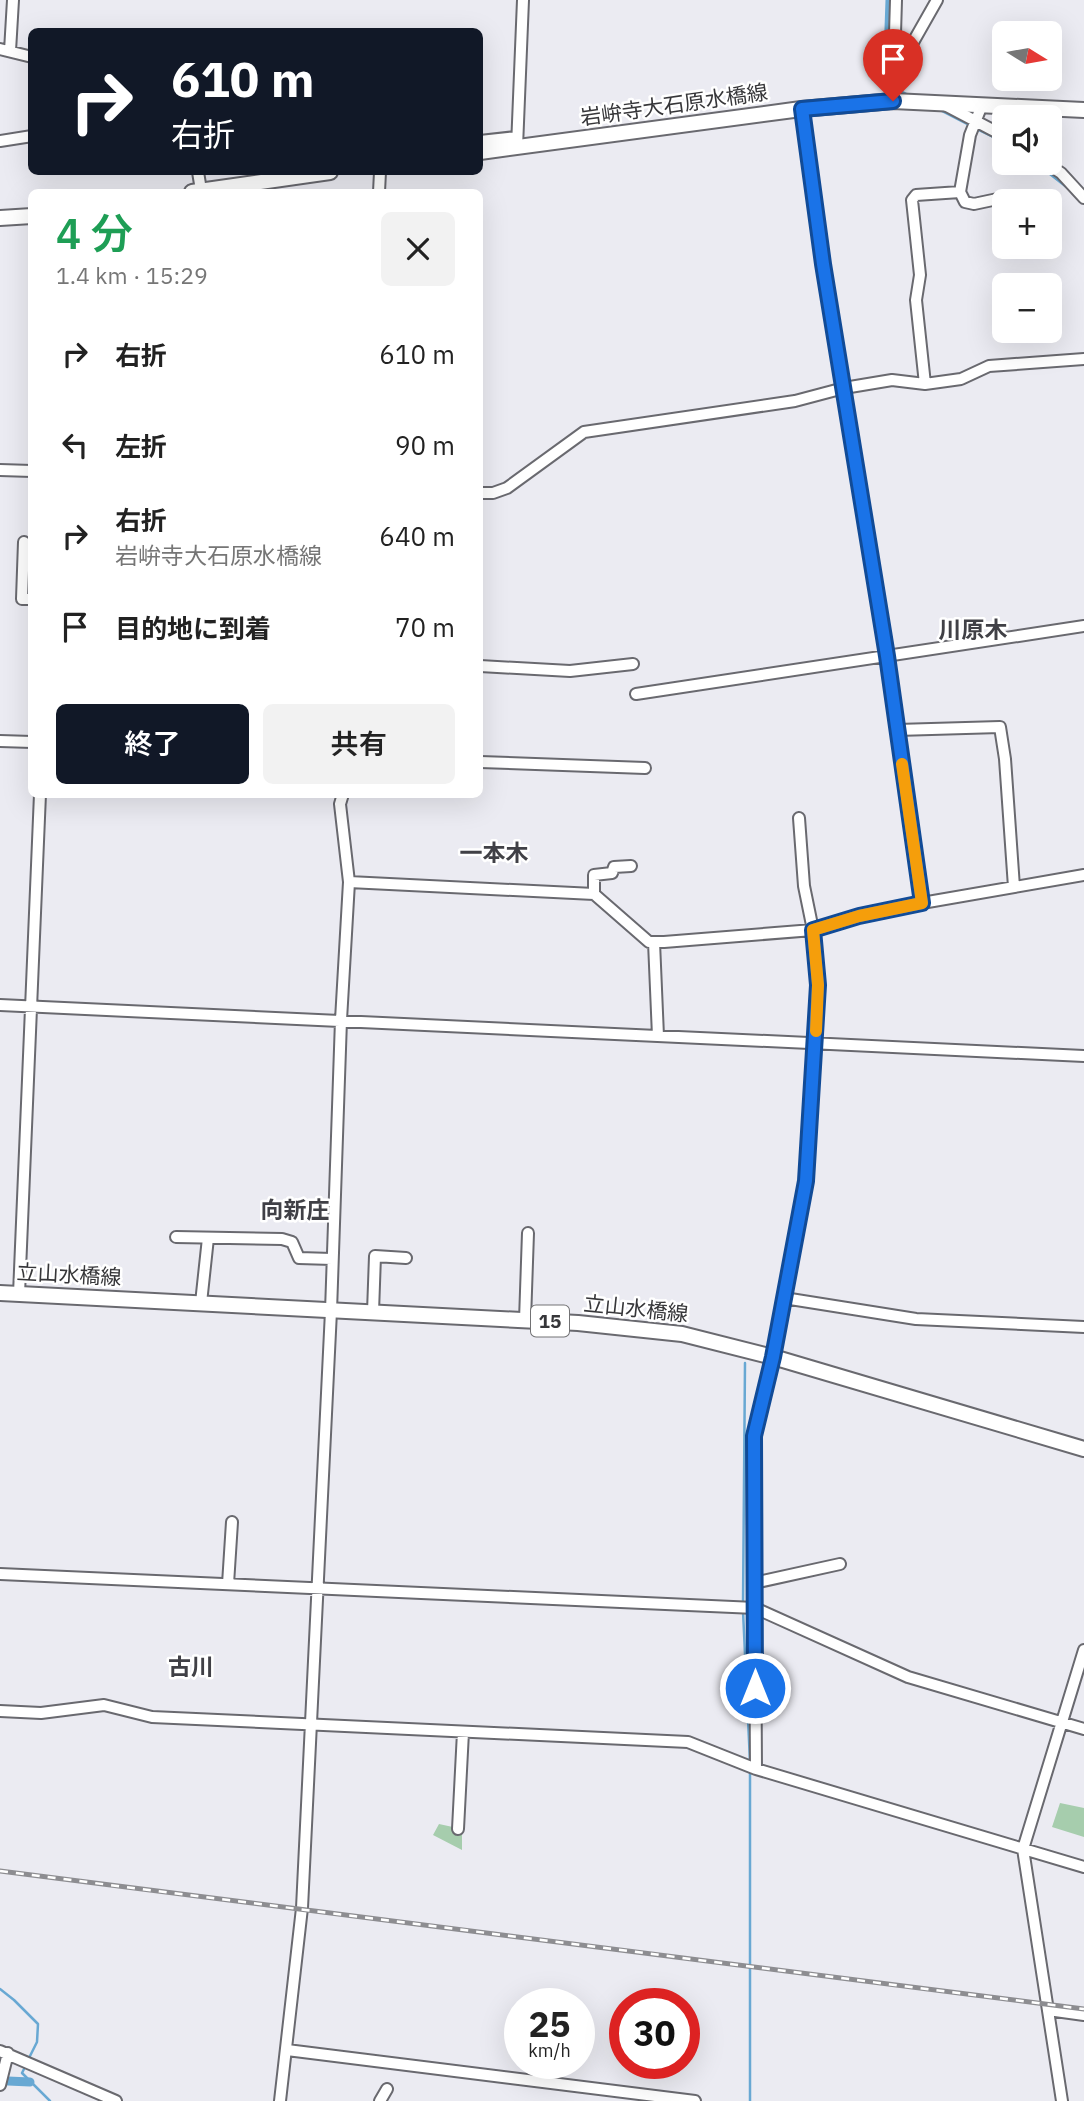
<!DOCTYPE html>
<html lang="ja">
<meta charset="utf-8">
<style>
:root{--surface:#fff;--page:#f2f2f2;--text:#222;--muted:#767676;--accent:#111827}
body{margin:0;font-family:"IBM Plex Sans","Noto Sans JP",sans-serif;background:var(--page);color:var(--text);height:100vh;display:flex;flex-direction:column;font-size:26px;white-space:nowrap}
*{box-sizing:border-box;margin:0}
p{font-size:23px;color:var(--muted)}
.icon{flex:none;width:38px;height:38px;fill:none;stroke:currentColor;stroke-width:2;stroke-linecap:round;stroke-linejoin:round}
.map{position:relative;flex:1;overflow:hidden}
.panel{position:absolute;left:28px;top:189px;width:455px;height:609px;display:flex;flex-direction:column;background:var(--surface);border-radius:10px;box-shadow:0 7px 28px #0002}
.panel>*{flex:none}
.hud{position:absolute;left:28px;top:28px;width:455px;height:147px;border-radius:10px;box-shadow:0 7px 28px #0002;background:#111827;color:#fff;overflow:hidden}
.needle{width:46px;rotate:101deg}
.tools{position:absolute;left:992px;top:21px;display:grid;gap:14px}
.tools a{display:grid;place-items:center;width:70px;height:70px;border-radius:10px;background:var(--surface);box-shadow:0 7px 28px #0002;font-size:35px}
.speed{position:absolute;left:504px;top:1988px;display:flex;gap:14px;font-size:35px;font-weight:700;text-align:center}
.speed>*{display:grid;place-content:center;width:91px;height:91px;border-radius:50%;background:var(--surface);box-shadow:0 7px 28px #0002;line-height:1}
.speed small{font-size:18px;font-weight:400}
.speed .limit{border:10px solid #d22;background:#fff;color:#111}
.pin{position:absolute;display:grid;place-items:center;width:60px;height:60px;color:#fff;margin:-72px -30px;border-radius:50% 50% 50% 0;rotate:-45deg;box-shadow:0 0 7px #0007}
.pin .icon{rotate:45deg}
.me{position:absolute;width:77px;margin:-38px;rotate:0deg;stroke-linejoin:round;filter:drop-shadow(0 0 5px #0008)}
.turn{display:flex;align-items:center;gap:24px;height:147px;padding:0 28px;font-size:32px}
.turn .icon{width:91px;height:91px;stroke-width:2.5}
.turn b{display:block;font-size:49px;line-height:60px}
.round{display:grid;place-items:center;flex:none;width:74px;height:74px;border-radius:10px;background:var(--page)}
.summary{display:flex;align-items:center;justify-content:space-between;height:119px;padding:0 28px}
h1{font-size:42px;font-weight:600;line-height:52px;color:#1e9e55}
.cta{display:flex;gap:14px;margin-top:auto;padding:14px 28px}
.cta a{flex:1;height:80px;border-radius:10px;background:var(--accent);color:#fff;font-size:28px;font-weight:600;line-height:80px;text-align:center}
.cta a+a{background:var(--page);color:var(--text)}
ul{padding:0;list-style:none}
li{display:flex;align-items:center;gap:21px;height:91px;padding:0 28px}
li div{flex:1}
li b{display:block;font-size:26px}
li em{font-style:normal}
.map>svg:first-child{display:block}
.green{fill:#a6cdad}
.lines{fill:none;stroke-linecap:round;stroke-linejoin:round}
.stream{stroke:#68a8d3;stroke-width:2.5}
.canal{stroke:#68a8d3;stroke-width:9}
.minor-casing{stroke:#69696f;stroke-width:14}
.major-casing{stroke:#69696f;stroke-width:18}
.minor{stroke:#fff;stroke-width:10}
.major{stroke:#fff;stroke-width:14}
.rail-casing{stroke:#8d8d91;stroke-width:5}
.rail{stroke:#fff;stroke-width:2.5;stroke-dasharray:8;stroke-linecap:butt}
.route-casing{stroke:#114b97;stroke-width:18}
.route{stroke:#1a73e8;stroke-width:12}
.slow{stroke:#f59e0b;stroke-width:12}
.labels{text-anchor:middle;stroke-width:5;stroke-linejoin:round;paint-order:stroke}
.shield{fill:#fff;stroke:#727274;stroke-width:2}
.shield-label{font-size:19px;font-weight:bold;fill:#363639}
.street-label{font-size:21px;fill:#363639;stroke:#fff}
.neighbourhood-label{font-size:23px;font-weight:bold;fill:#404046;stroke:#fff}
</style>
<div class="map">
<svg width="1084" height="2101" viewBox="0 0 1084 2101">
<rect width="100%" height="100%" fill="#ebebf2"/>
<!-- green -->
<path class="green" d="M 1060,1803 L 1084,1808 L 1084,1837 L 1052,1827 Z
M 439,1824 L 462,1829 L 462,1850 L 433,1835 Z"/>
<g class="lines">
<!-- stream -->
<path class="stream" d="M 897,89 L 910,96
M 938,109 L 969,125
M 975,128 L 1004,142
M 1036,163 L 1069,189
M 743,1605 L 745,1363
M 743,1611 L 750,1762
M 750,1769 L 750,2101
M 0,1989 L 14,2000 L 38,2024 L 37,2042 L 29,2058
M 26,2065 L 22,2073 L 50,2101"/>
<!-- canal -->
<path class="canal" d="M 887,85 L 890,0
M 8,2081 L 30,2082"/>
<defs>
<path id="minor" d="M 0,49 L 32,57
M 10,51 L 13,0
M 895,74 L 937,0
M 893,101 L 896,0
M 945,105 L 1004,136
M 801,109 L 823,264 L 872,561 L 922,903
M 0,141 L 32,136
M 480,141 L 516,137
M 517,147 L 523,0
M 1046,163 L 1061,173 L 1084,198
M 198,172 L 201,190
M 379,192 L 380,172
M 960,192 L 965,202 L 974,204 L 1002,198
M 925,384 L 916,300 L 920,275 L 912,200 L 916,195 L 960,192 L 970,135 L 982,105
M 0,470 L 32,471
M 480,493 L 493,493 L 507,488 L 584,432 L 795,401 L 844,388 L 892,380 L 925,384 L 961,379 L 989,366 L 1084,359
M 24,542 L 22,599 L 32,599
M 480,666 L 570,671 L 633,664
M 636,694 L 1084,626
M 897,730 L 1000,727 L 1005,759 L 1014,887
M 0,741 L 32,742
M 480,762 L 645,768
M 349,882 L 594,894 L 649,942 L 664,942 L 813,930 L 859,916 L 922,903 L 1084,875
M 594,894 L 594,875 L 612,873 L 614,867 L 631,866
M 654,942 L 658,1036
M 0,1005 L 1084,1056
M 176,1237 L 282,1239 L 292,1242 L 299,1258 L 332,1259
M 19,1294 L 40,794
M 784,1298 L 916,1319 L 1084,1327
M 201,1303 L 208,1238
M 373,1312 L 375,1256 L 406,1258
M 525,1320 L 528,1233
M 0,1574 L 755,1608 L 908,1677 L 1084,1729
M 754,1583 L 840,1564
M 228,1584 L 232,1522
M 0,1711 L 41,1713 L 104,1705 L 152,1717 L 688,1742 L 756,1769 L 1084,1867
M 756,1769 L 754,1436 L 773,1357 L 806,1181 L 819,985 L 813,930 L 804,886 L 799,818
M 458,1829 L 463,1732
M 1048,2010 L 1084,2015
M 287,2050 L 695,2101
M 0,2051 L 116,2101
M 0,2085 L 8,2053
M 280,2101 L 302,1908 L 331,1311 L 341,1020 L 349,882 L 340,804 L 343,794
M 380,2101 L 387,2089
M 1062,2101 L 1023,1849 L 1084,1650"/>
<path id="major" d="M 480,152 L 801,109 L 893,101 L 1084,110
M 192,192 L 330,172
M 0,218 L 32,216
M 0,1293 L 578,1323 L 682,1334 L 773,1357 L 1084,1449"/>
</defs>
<!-- minor casing -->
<use href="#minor" class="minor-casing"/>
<!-- major casing -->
<use href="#major" class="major-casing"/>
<!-- minor -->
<use href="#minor" class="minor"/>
<!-- major -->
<use href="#major" class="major"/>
<defs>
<path id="rail" d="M 0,1871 L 1084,2009"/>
</defs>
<!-- rail casing -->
<use href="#rail" class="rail-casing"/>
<!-- rail -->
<use href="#rail" class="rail"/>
</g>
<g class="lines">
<defs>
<path id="route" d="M 755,1688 L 754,1436 L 773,1357 L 806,1181 L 818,985 L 813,930 L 859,916 L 922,903 L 887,656 L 823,264 L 802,109 L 893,101"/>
</defs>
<!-- route casing -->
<use href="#route" class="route-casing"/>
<!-- route -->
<use href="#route" class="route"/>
<!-- slow -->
<path class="slow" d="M 816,1031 L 818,985 L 813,930 L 859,916 L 922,903 L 902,764"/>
</g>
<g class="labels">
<!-- shield labels -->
<rect class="shield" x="531" y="1305.5" width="38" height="31" rx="5"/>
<g class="shield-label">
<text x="550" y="1328">15</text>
</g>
<!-- street labels -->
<g class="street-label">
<text transform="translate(674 105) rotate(-8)" y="7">岩峅寺大石原水橋線</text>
<text transform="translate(69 1275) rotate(3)" y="7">立山水橋線</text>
<text transform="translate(636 1309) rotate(6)" y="7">立山水橋線</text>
</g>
<!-- neighbourhood labels -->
<g class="neighbourhood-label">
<text x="973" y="638">川原木</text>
<text x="494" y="861">一本木</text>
<text x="295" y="1218">向新庄</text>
<text x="191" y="1675">古川</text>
</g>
</g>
</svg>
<div class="tools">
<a><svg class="needle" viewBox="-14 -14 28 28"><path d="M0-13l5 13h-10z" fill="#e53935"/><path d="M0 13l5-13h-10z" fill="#767676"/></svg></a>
<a><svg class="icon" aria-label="sound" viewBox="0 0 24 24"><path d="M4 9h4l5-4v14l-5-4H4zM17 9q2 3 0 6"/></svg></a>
<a>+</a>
<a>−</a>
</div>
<div class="speed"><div>25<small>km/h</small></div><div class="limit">30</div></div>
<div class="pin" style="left:893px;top:101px;background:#d93025"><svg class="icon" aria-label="arrive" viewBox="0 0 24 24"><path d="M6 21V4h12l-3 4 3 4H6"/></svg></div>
<svg class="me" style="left:755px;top:1688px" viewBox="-20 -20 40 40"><circle r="17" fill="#1a73e8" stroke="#fff" stroke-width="3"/><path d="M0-11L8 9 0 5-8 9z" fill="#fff"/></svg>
<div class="hud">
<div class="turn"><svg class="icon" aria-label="right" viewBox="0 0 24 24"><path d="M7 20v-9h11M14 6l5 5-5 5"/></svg><div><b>610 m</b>右折</div></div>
</div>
<section class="panel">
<div class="summary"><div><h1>4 分</h1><p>1.4 km · 15:29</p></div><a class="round"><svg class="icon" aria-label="close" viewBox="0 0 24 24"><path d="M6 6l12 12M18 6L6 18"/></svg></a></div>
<ul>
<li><svg class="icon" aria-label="right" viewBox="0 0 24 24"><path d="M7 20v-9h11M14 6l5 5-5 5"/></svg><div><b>右折</b></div><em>610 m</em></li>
<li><svg class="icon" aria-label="left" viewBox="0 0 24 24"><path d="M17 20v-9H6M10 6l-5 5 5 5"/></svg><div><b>左折</b></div><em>90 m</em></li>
<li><svg class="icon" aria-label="right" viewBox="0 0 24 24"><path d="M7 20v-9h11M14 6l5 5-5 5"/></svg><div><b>右折</b><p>岩峅寺大石原水橋線</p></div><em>640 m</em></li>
<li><svg class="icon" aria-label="arrive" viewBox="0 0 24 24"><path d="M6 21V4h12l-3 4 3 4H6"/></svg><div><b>目的地に到着</b></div><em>70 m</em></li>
</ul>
<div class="cta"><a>終了</a><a>共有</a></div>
</section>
</div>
